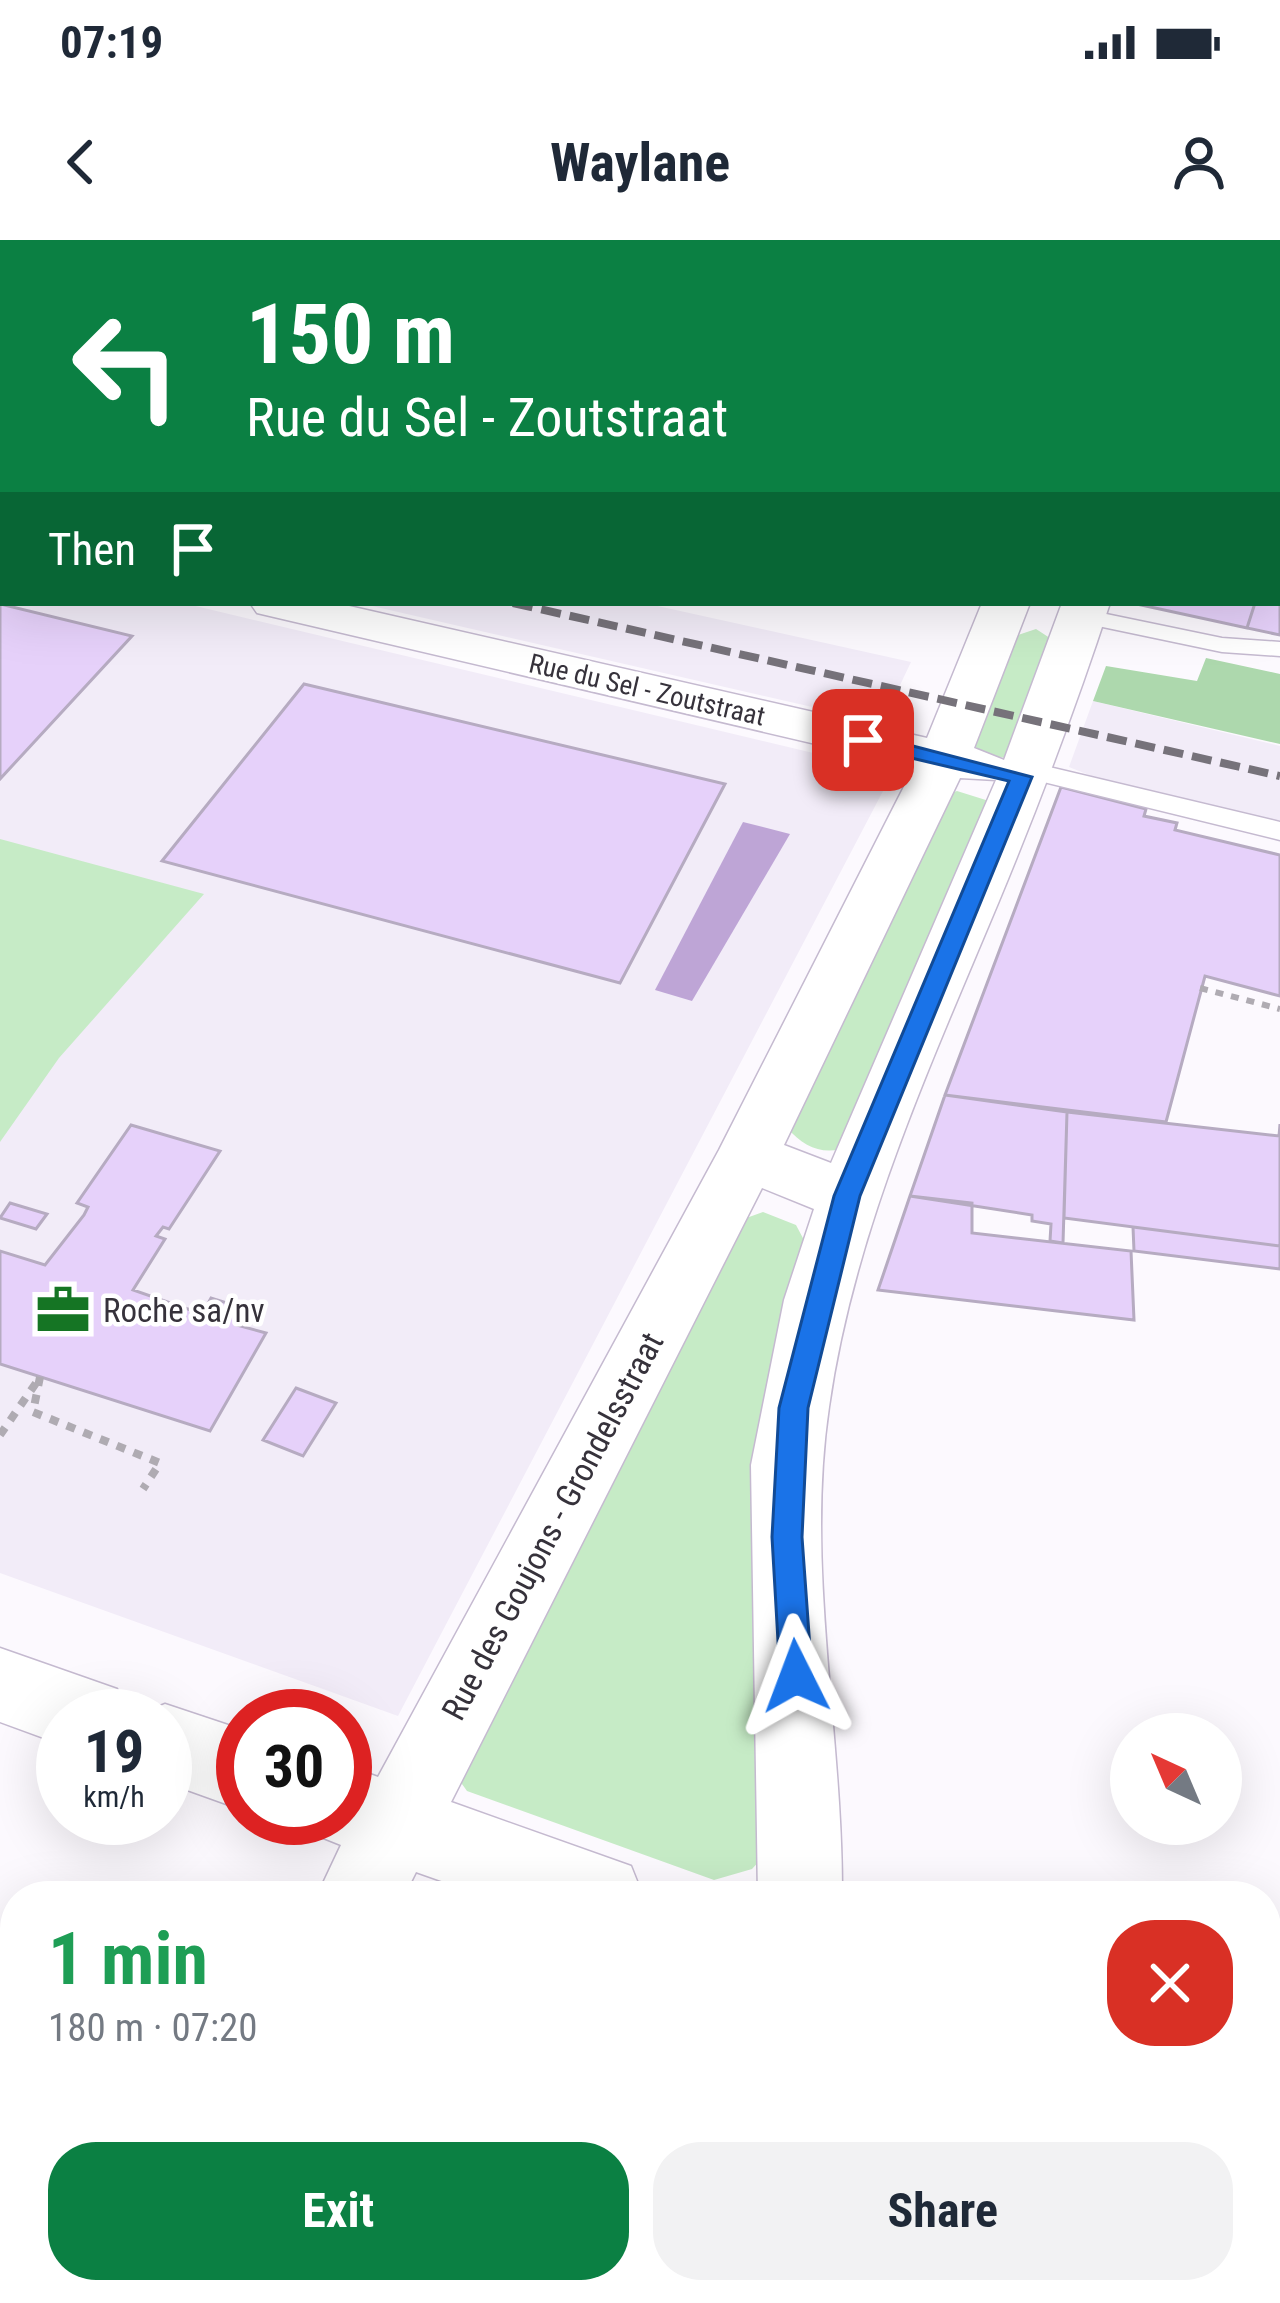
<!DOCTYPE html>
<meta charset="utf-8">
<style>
:root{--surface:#fff;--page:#f2f2f3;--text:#1f2937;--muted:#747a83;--accent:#0b8043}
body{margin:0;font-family:"Roboto Condensed",sans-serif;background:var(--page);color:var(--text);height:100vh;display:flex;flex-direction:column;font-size:45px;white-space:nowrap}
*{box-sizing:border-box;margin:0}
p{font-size:39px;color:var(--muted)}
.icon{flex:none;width:66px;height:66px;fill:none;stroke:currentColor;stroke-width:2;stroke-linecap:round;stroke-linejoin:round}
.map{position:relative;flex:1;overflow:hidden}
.sheet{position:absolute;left:0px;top:1641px;width:1281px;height:423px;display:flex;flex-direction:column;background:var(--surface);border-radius:48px 48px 0 0;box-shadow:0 12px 48px #0002}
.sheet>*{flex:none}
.guide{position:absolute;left:0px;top:0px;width:1281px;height:366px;box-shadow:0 12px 48px #0002;background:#0b8043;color:#fff;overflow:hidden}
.needle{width:78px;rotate:316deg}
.fabs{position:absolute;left:1110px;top:1473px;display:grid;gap:24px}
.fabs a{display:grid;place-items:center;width:132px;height:132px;border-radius:50%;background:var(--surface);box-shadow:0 12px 48px #0002;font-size:60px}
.speed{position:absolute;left:36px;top:1449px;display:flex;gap:24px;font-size:60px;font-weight:700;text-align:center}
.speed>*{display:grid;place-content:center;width:156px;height:156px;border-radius:50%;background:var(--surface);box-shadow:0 12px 48px #0002;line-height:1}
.speed small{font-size:30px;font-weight:400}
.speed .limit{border:18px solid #d22;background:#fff;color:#111}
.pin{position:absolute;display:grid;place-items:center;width:102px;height:102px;color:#fff;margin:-51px;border-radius:24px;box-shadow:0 6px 18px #0006}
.me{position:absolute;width:132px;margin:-66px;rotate:357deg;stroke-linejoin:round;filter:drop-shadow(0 0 9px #0008)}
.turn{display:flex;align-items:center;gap:42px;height:252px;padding:0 48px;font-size:54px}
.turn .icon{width:156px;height:156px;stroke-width:2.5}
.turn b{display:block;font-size:84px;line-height:102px}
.then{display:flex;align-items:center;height:114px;padding:0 48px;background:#0003;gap:24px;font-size:45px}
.round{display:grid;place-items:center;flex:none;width:126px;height:126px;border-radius:48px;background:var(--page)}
.headline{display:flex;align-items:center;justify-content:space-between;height:204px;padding:0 48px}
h1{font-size:72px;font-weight:700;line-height:90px;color:#1e9e55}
.cta{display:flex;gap:24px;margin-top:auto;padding:24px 48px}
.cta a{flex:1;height:138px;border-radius:48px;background:var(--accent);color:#fff;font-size:48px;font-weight:700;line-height:138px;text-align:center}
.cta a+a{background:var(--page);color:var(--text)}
.status{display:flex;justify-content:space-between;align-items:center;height:84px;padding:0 60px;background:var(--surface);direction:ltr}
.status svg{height:33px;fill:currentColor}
header{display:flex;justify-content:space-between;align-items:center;height:156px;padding:0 48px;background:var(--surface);font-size:54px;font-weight:700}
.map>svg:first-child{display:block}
.built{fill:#f2ecf8}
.green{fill:#c6ebc6}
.forest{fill:#add8ad}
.water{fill:#bea5d6}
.building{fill:#e6d1fa;stroke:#b6abc1;stroke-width:3}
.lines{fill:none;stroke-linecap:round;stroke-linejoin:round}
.lane-casing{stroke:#c5bad0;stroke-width:3}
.street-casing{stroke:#c5bad0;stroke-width:3}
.path-far1{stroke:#afabb2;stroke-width:6;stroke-dasharray:8 8;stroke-linecap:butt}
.path{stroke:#afabb2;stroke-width:8;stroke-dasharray:9 9;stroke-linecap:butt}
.lane{fill:#fff;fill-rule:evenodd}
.street{fill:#fff;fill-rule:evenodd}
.rail{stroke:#76727a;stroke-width:8;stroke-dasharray:20 9;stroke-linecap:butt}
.route{fill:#1a73e8;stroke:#114b97;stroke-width:3}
.labels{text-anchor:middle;stroke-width:9;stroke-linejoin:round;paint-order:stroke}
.far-street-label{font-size:27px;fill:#36323b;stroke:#fff}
.poi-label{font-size:33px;fill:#36323b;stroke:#fff;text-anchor:start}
.street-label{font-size:33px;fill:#36323b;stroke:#fff}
</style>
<div class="status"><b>07:19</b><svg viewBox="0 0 49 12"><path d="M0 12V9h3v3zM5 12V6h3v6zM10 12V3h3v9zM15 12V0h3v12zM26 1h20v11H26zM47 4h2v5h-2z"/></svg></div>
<header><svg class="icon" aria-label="back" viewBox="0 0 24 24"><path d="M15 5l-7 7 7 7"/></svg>Waylane<svg class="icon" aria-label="person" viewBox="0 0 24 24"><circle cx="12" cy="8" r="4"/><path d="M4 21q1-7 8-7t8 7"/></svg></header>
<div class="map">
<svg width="1280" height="2063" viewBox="0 0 1280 2063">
<rect width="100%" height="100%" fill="#fcf9fe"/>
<!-- built -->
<path class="built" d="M 0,320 L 3,363 L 183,363 L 893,532 L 398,1476 L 0,1333 Z
M 359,363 L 644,363 L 911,422 L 882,483 Z
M 1093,461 L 1280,506 L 1280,581 L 1109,543 L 1069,527 Z"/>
<!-- green -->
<path class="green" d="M 1036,389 L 1056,402 L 1010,518 L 981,516 L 973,507 L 1018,395 Z
M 957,551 L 989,561 L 853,905 C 826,917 806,909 787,888 L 942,556 Z
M 0,599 L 204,654 L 59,818 L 0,902 Z
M 763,972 L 796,985 L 805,1002 L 765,1615 L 752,1629 L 714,1640 L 467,1551 L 457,1537 L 738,981 Z
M 197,2049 L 552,2049 L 542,2063 L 191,2063 Z
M 709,2049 L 1230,2049 L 1267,2063 L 699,2063 Z"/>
<!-- forest -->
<path class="forest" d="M 1206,418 L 1280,434 L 1280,504 L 1093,461 L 1106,426 L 1197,441 Z"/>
<!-- water -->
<path class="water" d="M 743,582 L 790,594 L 692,761 L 655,750 Z"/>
<!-- building -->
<path class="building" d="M 821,0 L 973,0 L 974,3 L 892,3 Z
M 1027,0 L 1162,0 L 1164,3 L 1028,3 Z
M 1199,0 L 1280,0 L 1280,40 L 1278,3 Z
M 1280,317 L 1280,395 L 1247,388 L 1255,363 L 1278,363 Z
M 1132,363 L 1255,363 L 1247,388 Z
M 0,364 L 132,396 L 0,539 Z
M 304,444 L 725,544 L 620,743 L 162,621 Z
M 1061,547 L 1146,569 L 1144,576 L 1177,583 L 1175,590 L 1280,615 L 1280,756 L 1205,736 L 1166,882 L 945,855 Z
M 945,855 L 1067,872 L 1063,1003 L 1050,1001 L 1051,984 L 1032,981 L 1032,975 L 910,956 Z
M 1067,872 L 1279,896 L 1280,884 L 1280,1006 L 1064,978 Z
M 131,885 L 220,911 L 169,989 L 163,987 L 156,996 L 165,999 L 133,1050 L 202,1074 L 211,1058 L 246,1069 L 237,1085 L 266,1093 L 210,1191 L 0,1124 L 0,1011 L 45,1025 L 84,975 L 88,967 L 77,963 Z
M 910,956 L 972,963 L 972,993 L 1131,1011 L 1134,1080 L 878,1050 Z
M 10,963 L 47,974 L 36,989 L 0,978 Z
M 1133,987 L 1280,1006 L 1280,1029 L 1134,1011 Z
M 296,1148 L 336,1163 L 303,1216 L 263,1200 Z"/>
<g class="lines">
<defs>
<path id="lane" d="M 1004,0 L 1022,0 L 1023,3 L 1005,3 Z
M 1173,0 L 1191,0 L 1192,3 L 1174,3 Z
M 1278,71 L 1280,72 L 1280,84 L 1278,83 Z
M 1082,369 L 1222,398 L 1280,402 L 1280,416 L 1222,412 L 1074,381 L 1074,371 Z
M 1024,521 L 1280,582 L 1280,600 L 1015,535 L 1015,523 Z
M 1266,1890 L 1280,1895 L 1280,1941 L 1266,1936 Z"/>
<path id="street" d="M 450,0 L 487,0 L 489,3 L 452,3 Z
M 641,0 L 679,0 L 681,3 L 643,3 Z
M 769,0 L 805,0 L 805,3 L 769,3 Z
M 1278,140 L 1280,140 L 1280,164 L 1278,164 Z
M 0,163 L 3,163 L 3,189 L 0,189 Z
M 0,285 L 3,286 L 3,314 L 0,313 Z
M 250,363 L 336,363 L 927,498 L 982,363 L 1030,363 L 974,508 L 1004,520 L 1062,363 L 1110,363 C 1077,464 1040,562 999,661 C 931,824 854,990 829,1167 C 805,1329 843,1494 842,1656 L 758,1656 L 751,1225 L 784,1060 L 814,969 L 762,948 L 451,1562 L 631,1626 L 643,1656 L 484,1656 L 416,1632 L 404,1656 L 317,1656 L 341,1605 L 316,1595 L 309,1578 L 345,1578 L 345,1525 L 378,1537 L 719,910 L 914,527 L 274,377 L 257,373 ZM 960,538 L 996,540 L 831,923 L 784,905 Z
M 0,1408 L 117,1449 L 128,1476 L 63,1476 L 63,1505 L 0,1482 Z
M 165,1464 L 243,1490 L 243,1570 L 165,1542 L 165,1476 L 137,1476 Z
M 123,2049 L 218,2049 L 213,2063 L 117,2063 Z
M 535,2049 L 634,2049 L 629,2063 L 529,2063 Z"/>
</defs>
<!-- lane casing -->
<use href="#lane" class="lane-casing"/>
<!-- street casing -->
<use href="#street" class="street-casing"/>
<!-- path-far1 -->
<path class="path-far1" d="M 1200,748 L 1280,769"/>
<!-- path -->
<path class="path" d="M 40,1137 L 33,1172 L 160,1223 L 143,1249
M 0,1195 L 36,1143"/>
<!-- lane -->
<use href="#lane" class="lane"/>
<!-- street -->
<use href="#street" class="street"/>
<!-- rail -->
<path class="rail" d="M 513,363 L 1280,536"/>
</g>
<!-- route -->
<path class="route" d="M 863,493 L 1032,537 L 860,956 L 808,1168 L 802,1297 L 812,1436 L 807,1447 L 796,1451 L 784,1447 L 780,1436 L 772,1297 L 779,1168 L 834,956 L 1009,541 L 856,505 L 853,500 Z"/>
<!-- icons -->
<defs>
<symbol id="office-bare" viewBox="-9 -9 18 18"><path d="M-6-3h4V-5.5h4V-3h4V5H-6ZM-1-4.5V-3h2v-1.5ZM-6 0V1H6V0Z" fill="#157524" stroke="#fff" stroke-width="2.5" paint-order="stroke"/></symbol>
</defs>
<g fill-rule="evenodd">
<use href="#office-bare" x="25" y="1032" width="76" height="76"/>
</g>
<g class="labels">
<!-- far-street labels -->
<g class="far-street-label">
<text transform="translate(647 450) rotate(13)" y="9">Rue du Sel - Zoutstraat</text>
</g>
<!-- poi labels -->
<g class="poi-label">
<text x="103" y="1082">Roche sa/nv</text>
</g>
<!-- street labels -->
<g class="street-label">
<text transform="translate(552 1286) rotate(-62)" y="12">Rue des Goujons - Grondelsstraat</text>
</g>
</g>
</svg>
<div class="fabs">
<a><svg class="needle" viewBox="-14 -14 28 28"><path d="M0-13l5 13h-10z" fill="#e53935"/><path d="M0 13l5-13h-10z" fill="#747a83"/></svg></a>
</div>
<div class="speed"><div>19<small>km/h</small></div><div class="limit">30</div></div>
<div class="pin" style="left:863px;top:500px;background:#d93025"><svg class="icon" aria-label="arrive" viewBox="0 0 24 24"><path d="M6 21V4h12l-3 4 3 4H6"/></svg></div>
<svg class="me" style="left:796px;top:1436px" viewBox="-20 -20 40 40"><path d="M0-17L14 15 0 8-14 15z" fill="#1a73e8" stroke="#fff" stroke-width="4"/></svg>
<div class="guide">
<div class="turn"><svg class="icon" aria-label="left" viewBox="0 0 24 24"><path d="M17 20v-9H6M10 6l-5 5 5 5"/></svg><div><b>150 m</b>Rue du Sel - Zoutstraat</div></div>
<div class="then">Then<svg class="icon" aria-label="arrive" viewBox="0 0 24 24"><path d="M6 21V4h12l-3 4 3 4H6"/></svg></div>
</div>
<section class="sheet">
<div class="headline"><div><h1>1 min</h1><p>180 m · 07:20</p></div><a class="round" style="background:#d93025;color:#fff"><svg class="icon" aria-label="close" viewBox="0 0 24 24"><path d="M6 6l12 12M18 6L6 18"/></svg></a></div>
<div class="cta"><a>Exit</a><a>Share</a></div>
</section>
</div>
